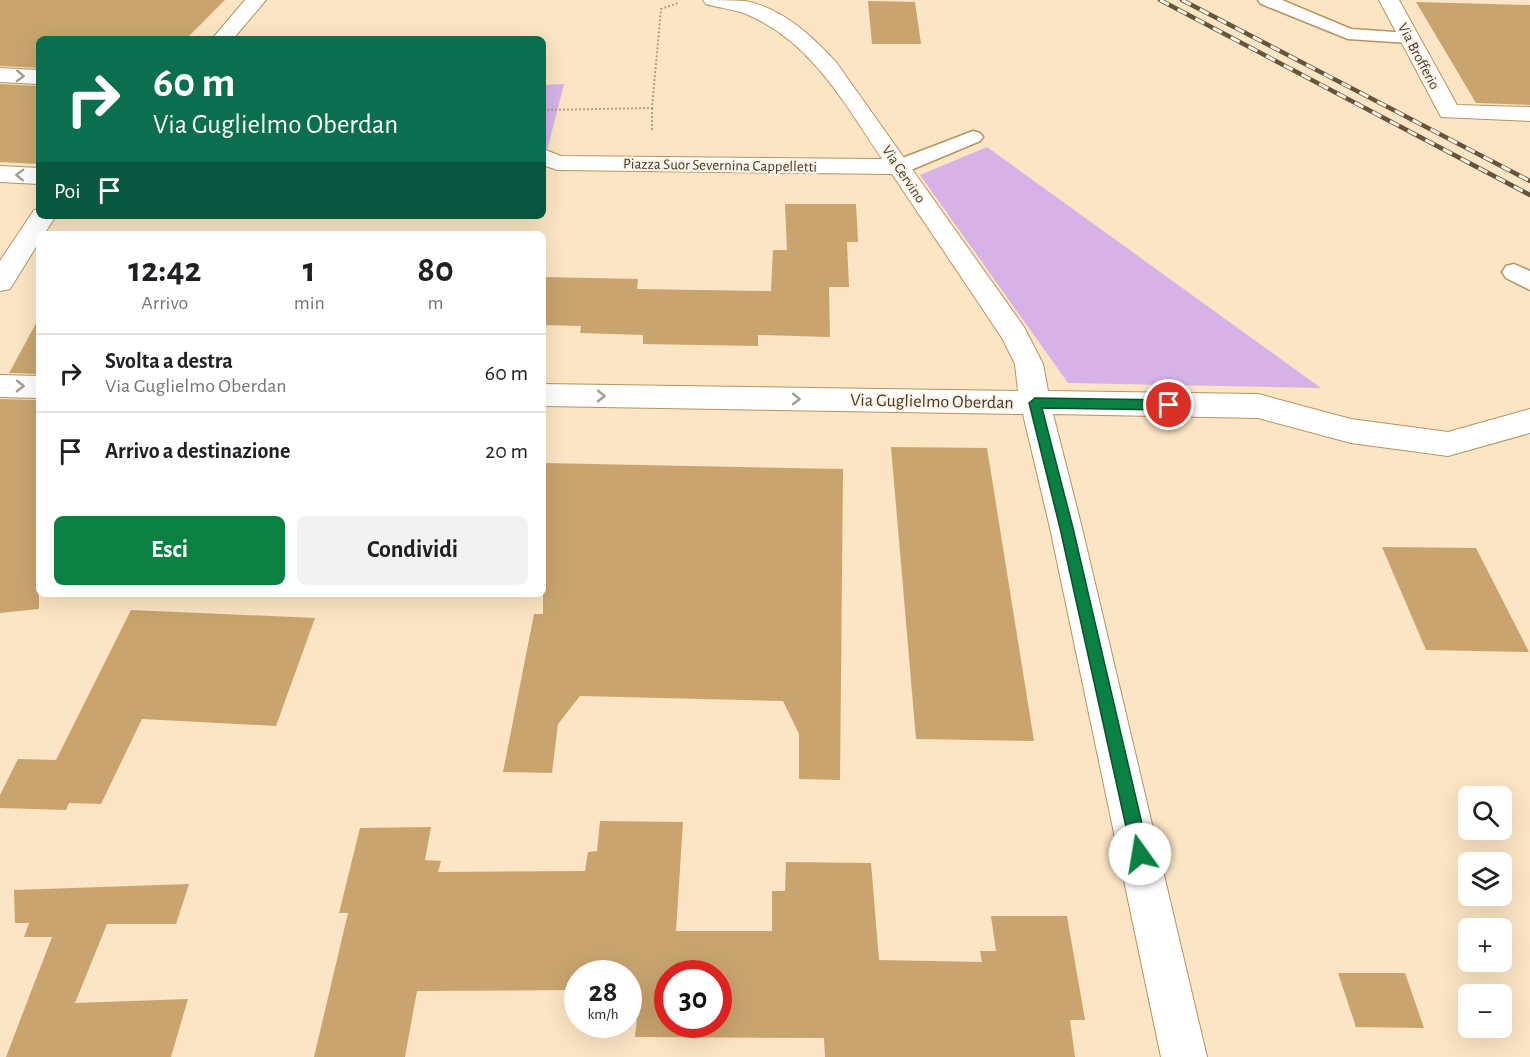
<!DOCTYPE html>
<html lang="it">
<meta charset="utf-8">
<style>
:root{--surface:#fff;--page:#f2f2f2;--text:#202124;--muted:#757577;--line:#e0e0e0;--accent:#0b8043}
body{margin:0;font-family:"Alegreya Sans",sans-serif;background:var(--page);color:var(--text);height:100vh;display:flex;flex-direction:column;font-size:22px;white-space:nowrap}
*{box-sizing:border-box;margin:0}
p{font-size:20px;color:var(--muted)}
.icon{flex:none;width:33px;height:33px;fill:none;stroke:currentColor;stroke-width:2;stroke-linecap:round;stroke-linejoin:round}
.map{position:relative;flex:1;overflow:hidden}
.details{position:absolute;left:36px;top:231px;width:510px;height:366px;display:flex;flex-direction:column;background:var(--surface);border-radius:9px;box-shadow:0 6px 24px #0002}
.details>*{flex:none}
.top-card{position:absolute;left:36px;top:36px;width:510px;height:183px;border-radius:9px;box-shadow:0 6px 24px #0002;background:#0b6e4f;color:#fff;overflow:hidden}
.buttons{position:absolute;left:1458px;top:786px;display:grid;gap:12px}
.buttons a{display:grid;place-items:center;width:54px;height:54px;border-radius:9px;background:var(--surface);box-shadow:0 6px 24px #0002;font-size:30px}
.speed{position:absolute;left:564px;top:960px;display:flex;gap:12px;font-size:30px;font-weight:700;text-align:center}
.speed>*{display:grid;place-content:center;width:78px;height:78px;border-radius:50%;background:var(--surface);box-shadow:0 6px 24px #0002;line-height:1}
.speed small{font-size:15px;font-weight:400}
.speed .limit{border:9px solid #d22;background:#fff;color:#111}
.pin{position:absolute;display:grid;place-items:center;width:51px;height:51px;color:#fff;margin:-26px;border:3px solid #fff;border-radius:50%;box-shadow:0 2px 6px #0007}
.me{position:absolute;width:66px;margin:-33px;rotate:347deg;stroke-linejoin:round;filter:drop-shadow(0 0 4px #0008)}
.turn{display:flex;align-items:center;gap:21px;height:126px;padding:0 18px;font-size:27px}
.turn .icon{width:78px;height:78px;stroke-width:2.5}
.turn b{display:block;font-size:42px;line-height:51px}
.then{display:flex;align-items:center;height:57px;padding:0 18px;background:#0003;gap:12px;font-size:22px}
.eta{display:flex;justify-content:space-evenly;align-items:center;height:102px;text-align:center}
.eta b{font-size:36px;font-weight:700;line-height:42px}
.button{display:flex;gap:12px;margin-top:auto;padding:12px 18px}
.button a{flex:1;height:69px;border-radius:9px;background:var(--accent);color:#fff;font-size:24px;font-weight:700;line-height:69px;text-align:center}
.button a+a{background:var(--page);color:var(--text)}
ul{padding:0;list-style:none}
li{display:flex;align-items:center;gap:18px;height:78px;padding:0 18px;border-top:2px solid var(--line)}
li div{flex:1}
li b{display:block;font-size:22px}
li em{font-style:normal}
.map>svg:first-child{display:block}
.green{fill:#d8b2e7}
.building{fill:#c9a46e;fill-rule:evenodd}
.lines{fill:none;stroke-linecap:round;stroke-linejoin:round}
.service-casing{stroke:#b7935e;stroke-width:3}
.minor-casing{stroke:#b7935e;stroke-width:2}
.tertiary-casing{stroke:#b7935e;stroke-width:2}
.path{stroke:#b39f82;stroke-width:2;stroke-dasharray:2 2;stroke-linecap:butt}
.service{fill:#fff;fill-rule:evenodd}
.minor{fill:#fff;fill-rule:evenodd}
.tertiary{fill:#fff;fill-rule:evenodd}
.rail-casing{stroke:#66553d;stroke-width:4.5}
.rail{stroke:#fcf4ea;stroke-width:3;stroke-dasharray:10;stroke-linecap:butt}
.oneway{stroke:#a49c90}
.route{fill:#0b8043;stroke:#07532c;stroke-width:1.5}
.labels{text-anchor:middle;stroke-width:4.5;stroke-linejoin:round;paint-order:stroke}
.far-street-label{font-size:15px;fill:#483922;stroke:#fcf4ea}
.street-label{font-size:18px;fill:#483922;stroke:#fcf4ea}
</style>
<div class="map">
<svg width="1530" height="1057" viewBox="0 0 1530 1057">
<rect width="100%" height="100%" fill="#fce5c4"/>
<!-- green -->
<path class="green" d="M 564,84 L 547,150 L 543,147 L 543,85 Z
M 987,147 L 1321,388 L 1068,383 L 920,175 Z"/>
<!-- building -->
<path class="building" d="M 0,0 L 225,0 L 186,39 L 39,39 L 39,68 L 0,66 Z
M 868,1 L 915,2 L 921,44 L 872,44 Z
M 1416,2 L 1530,5 L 1530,105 L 1476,103 Z
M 0,84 L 39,86 L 39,164 L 0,162 Z
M 785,204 L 856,204 L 858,242 L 847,242 L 849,287 L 829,287 L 830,337 L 758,335 L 758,346 L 643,344 L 643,335 L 580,333 L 581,326 L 543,325 L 543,277 L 638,279 L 637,289 L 771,291 L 773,250 L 787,250 Z
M 39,318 L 39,374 L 9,373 Z
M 0,399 L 39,400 L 39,609 L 0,613 Z
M 891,447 L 987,448 L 1034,741 L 916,739 Z
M 543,463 L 843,469 L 840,780 L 799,779 L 799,734 L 783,701 L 580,696 L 558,724 L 552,773 L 503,772 L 534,614 L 543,614 Z
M 1382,547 L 1476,548 L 1529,652 L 1426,650 Z
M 131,610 L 315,618 L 276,726 L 142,719 L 101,804 L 69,803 L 66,810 L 0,808 L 0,795 L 18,759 L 56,760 Z
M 600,821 L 683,822 L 676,931 L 772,931 L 772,891 L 785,891 L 786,862 L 871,863 L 879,960 L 982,962 L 980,951 L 996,951 L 991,916 L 1067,916 L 1085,1020 L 1070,1020 L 1075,1057 L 825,1057 L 824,1038 L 635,1037 L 637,1018 L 632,1019 L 633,1012 L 628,1012 L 628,974 L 578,974 L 578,990 L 417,991 L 405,1057 L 314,1057 L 348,913 L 339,913 L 360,828 L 431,827 L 425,860 L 441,861 L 438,872 L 585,871 L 588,852 L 597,851 ZM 668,974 L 718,974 L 718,1024 L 668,1024 Z
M 189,884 L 176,924 L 107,924 L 75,1003 L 188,999 L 171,1057 L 6,1057 L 52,937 L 24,937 L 29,923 L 15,923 L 14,890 Z
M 1338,973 L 1405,973 L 1424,1028 L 1356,1027 Z"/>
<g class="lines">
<defs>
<path id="service" d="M 1258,0 L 1282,0 L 1351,29 L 1409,33 L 1418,38 L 1409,43 L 1348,39 L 1261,4 Z
M 973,131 L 980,133 L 983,137 L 980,141 L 906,172 L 892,172 L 889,167 L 892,162 Z
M 1514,264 L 1530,271 L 1530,290 L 1506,278 L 1502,272 L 1506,266 Z"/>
<path id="minor" d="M 703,0 C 716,0 732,0 745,1 C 782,8 812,36 836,62 L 1024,327 L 1043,364 L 1048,391 L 1258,394 L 1351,419 L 1448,432 L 1530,409 L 1530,433 L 1448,456 L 1351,443 L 1258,418 L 1053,414 L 1082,528 L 1207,1057 L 1161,1057 L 1050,528 L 1023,414 L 543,406 L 543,384 L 1018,391 L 1015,364 L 1002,338 L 892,174 L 557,170 L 543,165 L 543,149 L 561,156 L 882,159 C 845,104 811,41 746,14 C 733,9 719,8 706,4 Z
M 1379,0 L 1399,0 L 1457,105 L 1530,107 L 1530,121 L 1441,117 Z
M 0,68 L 39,70 L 39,84 L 0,82 Z
M 0,166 L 39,168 L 39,184 L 0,182 Z
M 0,375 L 39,376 L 39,398 L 0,397 Z"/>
<path id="tertiary" d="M 245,0 L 266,0 L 233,39 L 212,39 Z
M 39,209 L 39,216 L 56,216 L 44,234 L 39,234 L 39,242 L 10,289 L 0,291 L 0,261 L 34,210 Z"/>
</defs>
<!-- service casing -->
<use href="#service" class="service-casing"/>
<!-- minor casing -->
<use href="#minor" class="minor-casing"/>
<!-- tertiary casing -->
<use href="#tertiary" class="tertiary-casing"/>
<!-- path -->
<path class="path" d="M 652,108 L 652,132
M 543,110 L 652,108 L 661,9 L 678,3"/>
<!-- service -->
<use href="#service" class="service"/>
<!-- minor -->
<use href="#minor" class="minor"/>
<!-- tertiary -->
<use href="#tertiary" class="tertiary"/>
<defs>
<path id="rail" d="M 1160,0 L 1530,195
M 1182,0 L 1530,181"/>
</defs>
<!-- rail casing -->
<use href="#rail" class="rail-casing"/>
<!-- rail -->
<use href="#rail" class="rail"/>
</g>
<!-- one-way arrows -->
<defs><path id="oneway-chevron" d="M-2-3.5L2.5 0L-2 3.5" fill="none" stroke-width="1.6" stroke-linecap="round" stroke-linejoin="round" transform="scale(1.5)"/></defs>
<g class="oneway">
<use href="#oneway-chevron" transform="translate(20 76) rotate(2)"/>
<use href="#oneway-chevron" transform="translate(20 175) rotate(-178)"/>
<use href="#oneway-chevron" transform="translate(20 386) rotate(1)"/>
<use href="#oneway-chevron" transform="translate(601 396) rotate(1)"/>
<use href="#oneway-chevron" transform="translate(796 399) rotate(1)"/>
</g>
<!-- route -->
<path class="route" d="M 1035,398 L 1169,400 L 1175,405 L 1169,410 L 1042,408 L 1073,528 L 1149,854 L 1146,860 L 1140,863 L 1134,860 L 1132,854 L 1060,528 L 1029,403 Z"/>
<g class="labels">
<!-- far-street labels -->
<g class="far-street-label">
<text transform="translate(1419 56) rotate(62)" y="5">Via Brofferio</text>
<text transform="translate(720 165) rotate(1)" y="5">Piazza Suor Severnina Cappelletti</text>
<text transform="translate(904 174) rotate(56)" y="5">Via Cervino</text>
</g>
<!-- street labels -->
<g class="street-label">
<text transform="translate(932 401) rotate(1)" y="6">Via Guglielmo Oberdan</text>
</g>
</g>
</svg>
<div class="buttons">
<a><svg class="icon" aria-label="search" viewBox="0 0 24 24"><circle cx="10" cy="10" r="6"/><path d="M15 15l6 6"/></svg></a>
<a><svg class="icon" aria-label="layers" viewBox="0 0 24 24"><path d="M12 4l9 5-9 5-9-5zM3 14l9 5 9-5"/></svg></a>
<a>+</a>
<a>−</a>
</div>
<div class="speed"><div>28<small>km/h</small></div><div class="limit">30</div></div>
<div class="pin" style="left:1169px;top:405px;background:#d93025"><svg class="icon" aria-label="arrive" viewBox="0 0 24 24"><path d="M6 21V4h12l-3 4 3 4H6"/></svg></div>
<svg class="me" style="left:1140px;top:854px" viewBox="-20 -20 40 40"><circle r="19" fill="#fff"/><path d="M0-13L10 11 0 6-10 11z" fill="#0b8043"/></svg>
<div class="top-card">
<div class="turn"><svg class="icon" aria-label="right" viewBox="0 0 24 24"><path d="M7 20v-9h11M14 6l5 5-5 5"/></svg><div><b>60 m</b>Via Guglielmo Oberdan</div></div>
<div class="then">Poi<svg class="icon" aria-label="arrive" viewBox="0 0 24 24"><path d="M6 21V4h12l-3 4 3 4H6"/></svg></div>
</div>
<section class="details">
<div class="eta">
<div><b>12:42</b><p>Arrivo</p></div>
<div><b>1</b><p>min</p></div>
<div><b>80</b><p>m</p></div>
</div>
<ul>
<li><svg class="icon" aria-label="right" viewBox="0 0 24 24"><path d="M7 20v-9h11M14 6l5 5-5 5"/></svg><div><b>Svolta a destra</b><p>Via Guglielmo Oberdan</p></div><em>60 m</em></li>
<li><svg class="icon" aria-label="arrive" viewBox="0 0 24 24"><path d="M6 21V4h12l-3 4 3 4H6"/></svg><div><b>Arrivo a destinazione</b></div><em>20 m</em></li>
</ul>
<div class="button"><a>Esci</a><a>Condividi</a></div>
</section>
</div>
